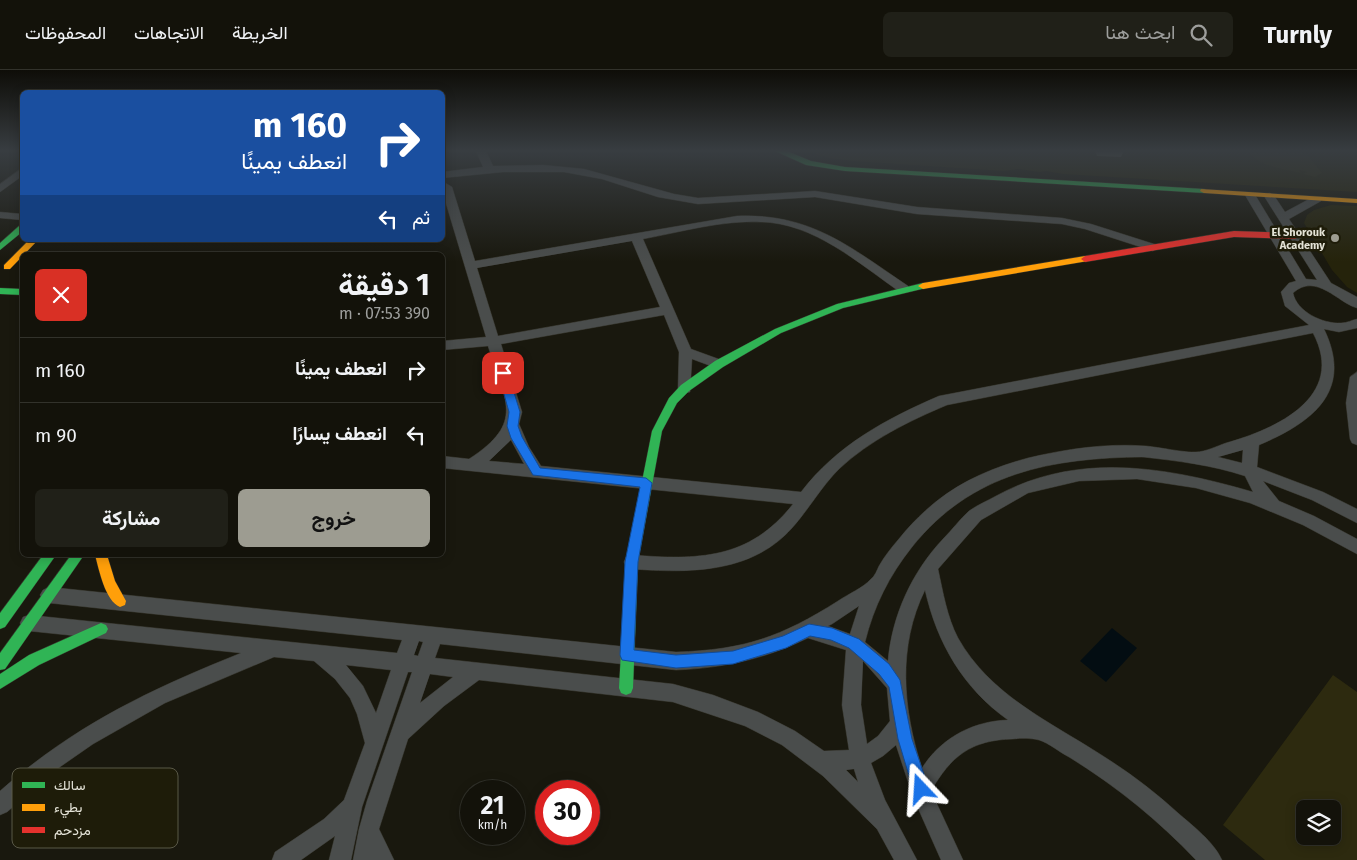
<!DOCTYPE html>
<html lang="ar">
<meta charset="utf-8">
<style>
:root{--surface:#13120a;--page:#202018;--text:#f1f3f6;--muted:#9d9e9c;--line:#32322b;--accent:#9d9c91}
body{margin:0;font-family:"Fira Sans",Vazirmatn,sans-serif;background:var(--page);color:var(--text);direction:rtl;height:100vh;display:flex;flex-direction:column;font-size:19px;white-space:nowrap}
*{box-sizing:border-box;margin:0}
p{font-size:16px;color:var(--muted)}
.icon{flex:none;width:28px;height:28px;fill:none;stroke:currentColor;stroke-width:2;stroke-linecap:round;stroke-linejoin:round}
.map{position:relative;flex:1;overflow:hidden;direction:ltr}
.details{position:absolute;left:20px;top:182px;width:425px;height:305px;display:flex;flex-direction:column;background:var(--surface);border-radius:8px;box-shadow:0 2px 12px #0003,0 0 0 1px var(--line);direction:rtl}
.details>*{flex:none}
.top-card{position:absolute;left:20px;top:20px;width:425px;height:152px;border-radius:8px;box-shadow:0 2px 12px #0003,0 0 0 1px var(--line);direction:rtl;background:#1a4fa0;color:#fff;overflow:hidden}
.buttons{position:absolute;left:1296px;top:730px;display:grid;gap:10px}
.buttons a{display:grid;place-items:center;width:45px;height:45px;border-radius:8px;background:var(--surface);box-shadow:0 2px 12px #0003,0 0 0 1px var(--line);font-size:25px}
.speed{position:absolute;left:460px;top:710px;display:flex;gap:10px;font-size:25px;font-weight:700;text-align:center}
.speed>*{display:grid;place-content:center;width:65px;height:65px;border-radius:50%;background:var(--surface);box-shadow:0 2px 12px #0003,0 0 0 1px var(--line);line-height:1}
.speed small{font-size:12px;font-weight:400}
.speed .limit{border:8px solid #d22;background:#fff;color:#111}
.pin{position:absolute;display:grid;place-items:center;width:42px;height:42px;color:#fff;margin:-21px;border-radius:10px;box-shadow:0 2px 8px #0006}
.me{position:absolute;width:55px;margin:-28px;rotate:340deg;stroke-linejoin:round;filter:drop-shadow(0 0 4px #0008)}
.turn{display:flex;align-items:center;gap:18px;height:105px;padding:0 15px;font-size:22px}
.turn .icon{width:65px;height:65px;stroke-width:2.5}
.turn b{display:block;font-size:35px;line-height:42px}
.then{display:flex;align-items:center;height:48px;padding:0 15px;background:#0003;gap:10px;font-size:19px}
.round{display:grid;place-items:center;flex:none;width:52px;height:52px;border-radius:8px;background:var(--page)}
.summary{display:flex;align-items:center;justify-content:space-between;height:85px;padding:0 15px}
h1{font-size:30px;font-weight:700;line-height:38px}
.primary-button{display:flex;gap:10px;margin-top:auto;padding:10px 15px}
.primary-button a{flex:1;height:58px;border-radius:8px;background:var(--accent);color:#111;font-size:20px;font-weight:700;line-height:58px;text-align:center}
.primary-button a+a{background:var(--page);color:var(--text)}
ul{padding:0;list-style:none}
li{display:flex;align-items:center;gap:15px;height:65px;padding:0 15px;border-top:1px solid var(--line)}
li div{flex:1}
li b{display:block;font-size:19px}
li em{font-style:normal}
header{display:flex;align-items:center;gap:30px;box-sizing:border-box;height:70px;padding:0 25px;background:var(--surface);border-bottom:1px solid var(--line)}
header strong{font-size:24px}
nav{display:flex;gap:28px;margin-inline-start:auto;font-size:18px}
.search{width:350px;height:45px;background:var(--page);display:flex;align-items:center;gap:12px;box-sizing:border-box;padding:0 18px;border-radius:8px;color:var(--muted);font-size:19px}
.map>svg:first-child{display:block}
.built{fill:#25230b}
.green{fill:#2d2a0f;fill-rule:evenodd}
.water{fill:#030d12}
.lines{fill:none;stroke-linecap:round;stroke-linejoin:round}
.street-casing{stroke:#35342b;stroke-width:1}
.fast-casing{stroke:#35342b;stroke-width:1}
.slow-casing{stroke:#35342b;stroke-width:1}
.jam-casing{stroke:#35342b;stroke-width:1}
.street{fill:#4a4d4c;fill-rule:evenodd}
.fast{fill:#30b455;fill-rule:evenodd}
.slow{fill:#ff9f0a;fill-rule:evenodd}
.jam{fill:#e5322d;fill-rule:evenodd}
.wall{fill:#64645b}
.route{fill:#1a73e8;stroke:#114b97}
.poi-dot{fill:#9d9c91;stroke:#1e1c09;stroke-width:2}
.labels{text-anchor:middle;stroke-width:5;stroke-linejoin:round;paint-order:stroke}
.far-poi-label{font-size:11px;font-weight:bold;fill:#e4e3d7;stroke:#1e1c09;text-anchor:end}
.key{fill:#1e1c09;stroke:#595847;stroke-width:1}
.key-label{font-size:14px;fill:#e4e3d7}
</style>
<header>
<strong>Turnly</strong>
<div class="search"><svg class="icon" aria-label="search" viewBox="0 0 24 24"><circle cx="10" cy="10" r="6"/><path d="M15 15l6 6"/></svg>ابحث هنا</div>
<nav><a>الخريطة</a><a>الاتجاهات</a><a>المحفوظات</a></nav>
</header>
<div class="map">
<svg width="1357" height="790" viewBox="0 0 1357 790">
<rect width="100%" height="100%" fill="#19180e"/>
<!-- built -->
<path class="built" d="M 805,81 L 1357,81 L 1357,122 L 1063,104 L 1046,101 L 1039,102 L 1018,99 L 1004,101 L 853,91 L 829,88 Z
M 1331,135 L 1357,136 L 1357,223 L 1347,217 L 1332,200 L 1304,153 L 1307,145 L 1314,140 Z"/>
<!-- green -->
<path class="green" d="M 1248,81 L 1305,82 L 1322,103 L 1315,107 L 1303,104 L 1307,102 L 1299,100 L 1301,103 C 1284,99 1257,96 1248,81 Z
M 1333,605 L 1357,622 L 1357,790 L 1265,790 L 1223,755 ZM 1305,739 L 1332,739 L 1332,766 L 1305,766 Z"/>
<!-- water -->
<path class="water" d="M 1112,558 L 1137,578 L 1106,612 L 1080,591 Z"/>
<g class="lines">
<defs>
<path id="street" d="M 476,81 L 486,81 L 493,96 L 543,95 L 584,99 L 674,124 L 698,128 L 815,121 L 917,137 L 1062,148 L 1091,154 L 1157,175 L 1159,177 L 1153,181 L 1085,159 L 1062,154 L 917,144 L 815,127 L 698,134 L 658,127 L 602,109 L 564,102 L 503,102 L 442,108 L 442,102 L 483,97 Z
M 22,98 L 22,106 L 0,122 L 0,114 Z
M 442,111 L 452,117 L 475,191 L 737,146 C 811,143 850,177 908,216 L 910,219 L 908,222 L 900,222 C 858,193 814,153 761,152 C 722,150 681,162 643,169 L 691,279 L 724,291 L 726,294 L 719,299 L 692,289 L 690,322 L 685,323 L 678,318 L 679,282 L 664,245 L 501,274 L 522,342 L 519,354 L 529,377 L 541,396 L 801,422 C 837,375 886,349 939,326 L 1309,255 L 1285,236 L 1281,222 L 1289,213 L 1296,211 L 1245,125 L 1246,123 L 1254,123 L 1306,209 L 1317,210 L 1264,126 L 1269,123 L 1273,124 L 1285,142 L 1313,127 L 1321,127 L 1321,131 L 1289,149 L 1331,213 L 1357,227 L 1357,238 C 1338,233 1316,202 1293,223 C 1297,242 1323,254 1341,253 C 1347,253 1352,250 1357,249 L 1357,258 L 1339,262 L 1324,259 C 1354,321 1313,352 1259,375 L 1257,397 L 1323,422 L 1357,439 L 1357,453 L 1312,430 L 1263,411 L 1279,431 L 1314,446 L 1357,469 L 1357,484 L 1303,455 L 1250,433 L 1196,418 L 1137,409 L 1079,411 L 1028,423 L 981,450 L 938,499 C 943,522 947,547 958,568 C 991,626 1049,651 1103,686 C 1130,703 1155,722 1178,743 C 1193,756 1214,772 1222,790 L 1196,790 C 1158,750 1116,716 1069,687 C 1059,682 1049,673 1039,670 C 1032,668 1020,668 1013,669 C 971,670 951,686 931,721 L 963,790 L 941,790 L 913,727 L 896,675 L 883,686 L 871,693 L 885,730 L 917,790 L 894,790 L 877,759 L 823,706 L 782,675 L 745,656 L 673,632 L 479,610 L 444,636 L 408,669 L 379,759 L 394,790 L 353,790 L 359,759 L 367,731 L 412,602 L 408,602 L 362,737 L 351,790 L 329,790 L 335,766 L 301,790 L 272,790 L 275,782 L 324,749 L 344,730 L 365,673 L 357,644 L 350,628 L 335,609 L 314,591 L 274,587 L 165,633 L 93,674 L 57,699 L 7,742 L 0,745 L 0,721 C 75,655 149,620 241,583 L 29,561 L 23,559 L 20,553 L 23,547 L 29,545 L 397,583 L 402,570 L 49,533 L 43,530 L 40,525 L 43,520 L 49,517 L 676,582 C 744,580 781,567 838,531 C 848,524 863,518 871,509 C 875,506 877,500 879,496 C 884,487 891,478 898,470 C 934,425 973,403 1028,388 C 1066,379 1106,373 1146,376 C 1158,377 1186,383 1196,382 C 1205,382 1217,376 1226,373 C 1276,359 1347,327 1313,263 L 947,335 C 909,351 870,370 839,399 C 821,417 809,439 792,458 C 751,504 688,503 632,499 L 626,497 L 624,492 L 626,487 L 632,485 C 698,490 749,490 793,434 L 442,398 L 442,386 L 469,389 C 526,352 505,331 488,276 L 442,280 L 442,271 L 486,267 L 442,120 ZM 632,171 L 660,237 L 498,266 L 477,198 ZM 511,370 L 524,394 L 489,391 ZM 1243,380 L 1242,393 L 1218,387 ZM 1143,387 C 1178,391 1212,395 1245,406 L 1253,422 C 1167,397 1078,381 996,426 C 987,431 977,435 969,441 C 960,449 952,460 943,469 C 912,502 892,545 888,591 L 865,572 C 874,536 889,506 912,477 C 972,402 1052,388 1143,387 ZM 925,520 C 937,573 963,618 1008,650 C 973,651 941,668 922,698 C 903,640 897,577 925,520 ZM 859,536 L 850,564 L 828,556 L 832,554 ZM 808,568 L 846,580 L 842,635 L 849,680 L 824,681 L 795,661 L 758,642 L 713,625 L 673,614 L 435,588 L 440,574 L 676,600 C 724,598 765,589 808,568 ZM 419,571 L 423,572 L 418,586 L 414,585 ZM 863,591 L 887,618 L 890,651 L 878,666 L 867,674 L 861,635 ZM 346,595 L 391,600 L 376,643 L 363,616 ZM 430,604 L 453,607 L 420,633 ZM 854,699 L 858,712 L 846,700 Z
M 0,142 L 22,144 L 22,150 L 0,148 Z
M 1357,302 L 1357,375 L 1352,373 L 1350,369 L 1346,333 L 1350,307 Z"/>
<path id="fast" d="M 775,81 L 787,81 L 811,91 L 845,97 L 1204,119 L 1208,121 L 1204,123 L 845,101 L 806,95 Z
M 19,156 L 22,156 L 22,162 L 0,180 L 0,173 Z
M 923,213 L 926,214 L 926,218 L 843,238 L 781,263 L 723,297 L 689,321 L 677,333 L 662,361 L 638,492 L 633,618 L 631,623 L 626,625 L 621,623 L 619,618 L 626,492 L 652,361 L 669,328 L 681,315 L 715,291 L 775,259 L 837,234 Z
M 0,218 L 22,219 L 22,225 L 0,224 Z
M 43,485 L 56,485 L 5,557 L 0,559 L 0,543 Z
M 71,485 L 84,485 L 5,599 L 0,600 L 0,583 Z
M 101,553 L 106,555 L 108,559 L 106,563 L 39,595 L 0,619 L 0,604 L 29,585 Z"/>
<path id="slow" d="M 1201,119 L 1357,129 L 1357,133 L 1204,123 L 1200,121 Z
M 29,170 L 38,170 L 10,199 L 4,199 L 4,195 Z
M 1085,186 L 1088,187 L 1088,191 L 923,219 L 918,216 L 923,213 Z
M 95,485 L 107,485 L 115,511 L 126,531 L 125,535 L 120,537 C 105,531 99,499 95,485 Z"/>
<path id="jam" d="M 1234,161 L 1295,163 L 1299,166 L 1295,169 L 1234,167 L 1085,192 L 1081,189 L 1085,186 Z"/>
</defs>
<!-- street casing -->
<use href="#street" class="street-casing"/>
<!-- fast casing -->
<use href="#fast" class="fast-casing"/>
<!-- slow casing -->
<use href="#slow" class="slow-casing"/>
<!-- jam casing -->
<use href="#jam" class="jam-casing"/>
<!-- street -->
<use href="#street" class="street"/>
<!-- fast -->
<use href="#fast" class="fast"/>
<!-- slow -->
<use href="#slow" class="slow"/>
<!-- jam -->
<use href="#jam" class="jam"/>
</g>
<!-- wall -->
<path class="wall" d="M 1095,81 L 1124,81 L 1121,87 L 1097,86 Z"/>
<!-- sky -->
<linearGradient id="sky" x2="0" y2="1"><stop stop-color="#0e0d08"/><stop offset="0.42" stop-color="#383d41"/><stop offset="1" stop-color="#383d41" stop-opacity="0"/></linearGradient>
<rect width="1357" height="192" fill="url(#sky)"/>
<!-- route -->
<path class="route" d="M 503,300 L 508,303 L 520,342 L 518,356 L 522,367 L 540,398 L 646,408 L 652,413 L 638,492 L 634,580 L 676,585 L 733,581 L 783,566 L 809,554 L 832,558 L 859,569 L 889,594 L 900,610 L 912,669 L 929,719 L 926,724 L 921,727 L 916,724 L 913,719 L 898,669 L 889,617 L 879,604 L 849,578 L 831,570 L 810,566 L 786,578 L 733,594 L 676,598 L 622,590 L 620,585 L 625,492 L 640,417 L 533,405 L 511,368 L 507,356 L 509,342 L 498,303 Z"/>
<!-- markers -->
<circle class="poi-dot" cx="1335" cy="168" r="5"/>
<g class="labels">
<!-- far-poi labels -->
<g class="far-poi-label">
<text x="1325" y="166">El Shorouk<tspan x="1325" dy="13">Academy</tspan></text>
</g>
</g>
<!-- legend -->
<rect x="12" y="698" width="166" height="80" rx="8" class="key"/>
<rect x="22" y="712" width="23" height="6" fill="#30b455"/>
<rect x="22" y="734" width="23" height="7" fill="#ff9f0a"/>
<rect x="22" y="757" width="23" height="6" fill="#e5322d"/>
<g class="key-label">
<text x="54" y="720">سالك</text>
<text x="54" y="742">بطيء</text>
<text x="54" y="765">مزدحم</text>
</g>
</svg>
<div class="buttons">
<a><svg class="icon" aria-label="layers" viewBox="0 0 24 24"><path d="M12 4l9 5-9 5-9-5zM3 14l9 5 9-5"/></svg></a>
</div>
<div class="speed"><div>21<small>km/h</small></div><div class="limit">30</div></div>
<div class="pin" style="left:503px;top:303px;background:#d93025"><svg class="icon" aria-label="arrive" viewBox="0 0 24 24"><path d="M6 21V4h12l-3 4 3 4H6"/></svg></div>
<svg class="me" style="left:921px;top:719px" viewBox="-20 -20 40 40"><path d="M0-17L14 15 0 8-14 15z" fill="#1a73e8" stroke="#fff" stroke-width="4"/></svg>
<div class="top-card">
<div class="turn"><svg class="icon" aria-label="right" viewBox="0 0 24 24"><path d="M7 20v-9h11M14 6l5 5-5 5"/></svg><div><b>160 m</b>انعطف يمينًا</div></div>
<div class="then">ثم<svg class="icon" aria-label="left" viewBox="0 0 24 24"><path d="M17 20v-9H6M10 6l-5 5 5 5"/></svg></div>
</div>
<section class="details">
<div class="summary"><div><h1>1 دقيقة</h1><p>390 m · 07:53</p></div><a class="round" style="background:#d93025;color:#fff"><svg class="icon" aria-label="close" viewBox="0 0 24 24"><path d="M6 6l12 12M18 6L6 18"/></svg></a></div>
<ul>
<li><svg class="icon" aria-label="right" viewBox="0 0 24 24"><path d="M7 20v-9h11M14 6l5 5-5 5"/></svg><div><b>انعطف يمينًا</b></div><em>160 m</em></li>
<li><svg class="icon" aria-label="left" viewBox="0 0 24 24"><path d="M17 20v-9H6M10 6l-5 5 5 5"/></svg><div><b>انعطف يسارًا</b></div><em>90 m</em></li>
</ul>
<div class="primary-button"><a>خروج</a><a>مشاركة</a></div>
</section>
</div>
